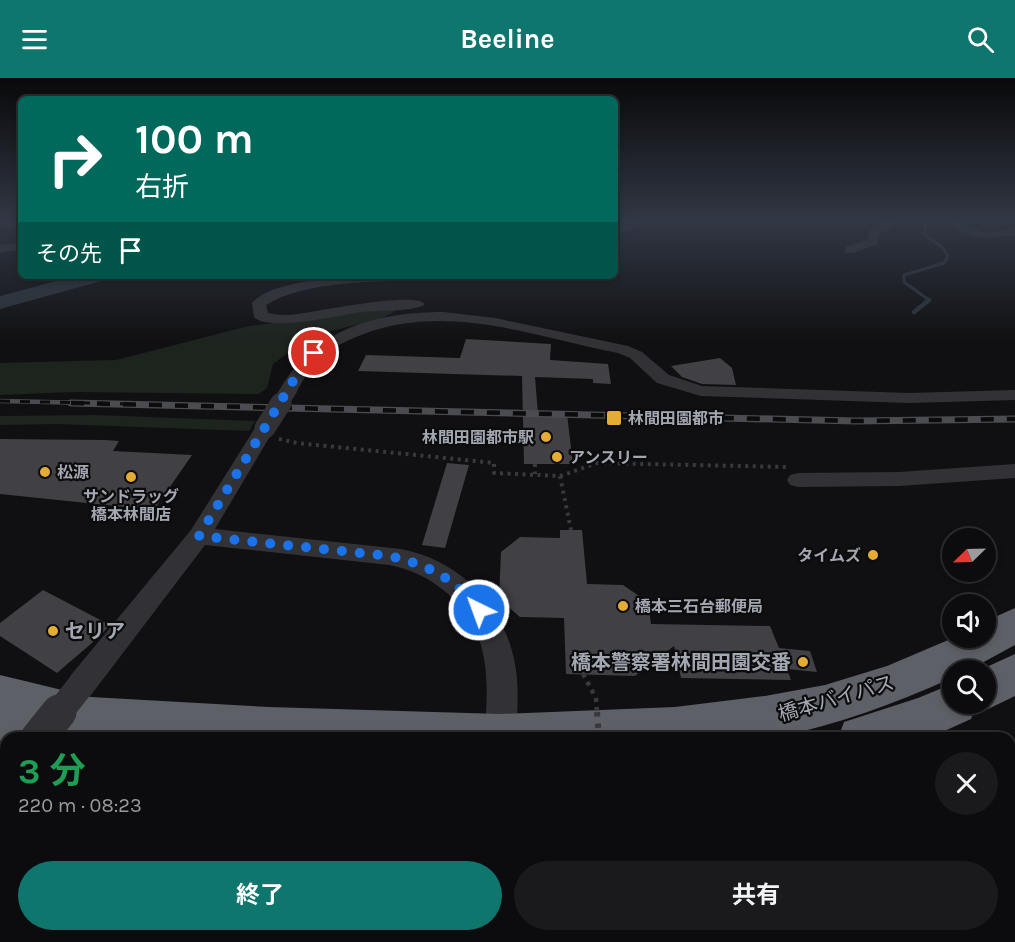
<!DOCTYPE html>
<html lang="ja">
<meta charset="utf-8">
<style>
:root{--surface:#0c0c0e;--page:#1a1a1c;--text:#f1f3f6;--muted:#9a9b9e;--line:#2c2c2e;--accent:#0f766e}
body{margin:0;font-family:Karla,"Noto Sans JP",sans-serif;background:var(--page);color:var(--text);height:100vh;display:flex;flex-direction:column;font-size:22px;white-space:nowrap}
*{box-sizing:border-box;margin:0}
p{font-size:20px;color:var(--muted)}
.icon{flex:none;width:33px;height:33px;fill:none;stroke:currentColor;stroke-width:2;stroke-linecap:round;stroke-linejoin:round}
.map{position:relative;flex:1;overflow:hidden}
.drawer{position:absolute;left:0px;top:654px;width:1016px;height:210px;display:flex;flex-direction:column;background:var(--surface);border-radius:18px 18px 0 0;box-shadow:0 3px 9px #0003,0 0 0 2px var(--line)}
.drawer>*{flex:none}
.hud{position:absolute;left:18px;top:18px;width:600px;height:183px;border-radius:9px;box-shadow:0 3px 9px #0003,0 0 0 2px var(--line);background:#00695c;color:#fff;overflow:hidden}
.needle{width:39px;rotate:247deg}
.buttons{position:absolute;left:942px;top:450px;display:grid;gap:12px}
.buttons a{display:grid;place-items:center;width:54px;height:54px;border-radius:50%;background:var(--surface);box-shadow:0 3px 9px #0003,0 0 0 2px var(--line);font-size:30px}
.pin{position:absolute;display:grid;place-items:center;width:51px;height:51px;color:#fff;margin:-26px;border:3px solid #fff;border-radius:50%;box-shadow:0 2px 6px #0007}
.me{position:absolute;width:66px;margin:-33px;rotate:318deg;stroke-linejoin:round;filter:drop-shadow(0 0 4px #0008)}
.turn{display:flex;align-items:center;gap:21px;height:126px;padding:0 18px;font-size:27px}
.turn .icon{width:78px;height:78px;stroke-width:2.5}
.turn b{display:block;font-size:42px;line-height:51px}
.then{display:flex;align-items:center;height:57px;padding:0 18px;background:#0003;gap:12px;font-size:22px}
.round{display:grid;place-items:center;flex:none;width:63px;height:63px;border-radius:32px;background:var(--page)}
.head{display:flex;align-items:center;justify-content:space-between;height:102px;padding:0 18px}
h1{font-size:36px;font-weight:700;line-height:45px;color:#1e9e55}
.primary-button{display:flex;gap:12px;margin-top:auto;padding:12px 18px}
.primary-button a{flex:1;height:69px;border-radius:36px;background:var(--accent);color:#fff;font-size:24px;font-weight:700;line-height:69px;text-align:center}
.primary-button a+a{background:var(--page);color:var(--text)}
header{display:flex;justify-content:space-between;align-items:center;height:78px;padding:0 18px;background:var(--accent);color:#fff;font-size:27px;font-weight:700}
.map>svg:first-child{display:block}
.green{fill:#1d241e}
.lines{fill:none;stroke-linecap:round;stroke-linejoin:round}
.stream-far1{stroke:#2b3339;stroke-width:3}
.stream{stroke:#2b3339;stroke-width:4.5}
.river{fill:#2b3339;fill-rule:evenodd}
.building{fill:#404045}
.path-far2{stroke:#38393d;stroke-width:4;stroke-dasharray:3 4.5;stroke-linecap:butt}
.path-far1{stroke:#38393d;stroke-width:4.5;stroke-dasharray:4 5;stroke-linecap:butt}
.path{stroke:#38393d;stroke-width:6;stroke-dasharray:4.5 7;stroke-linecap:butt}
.minor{fill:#323236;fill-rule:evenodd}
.highway{fill:#5e6067;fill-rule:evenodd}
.rail-far1-casing{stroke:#4b4c51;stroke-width:4.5}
.rail-casing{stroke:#4b4c51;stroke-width:7}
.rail-far1{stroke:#0c0c0d;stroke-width:3;stroke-dasharray:10;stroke-linecap:butt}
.rail{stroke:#0c0c0d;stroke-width:4.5;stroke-dasharray:13;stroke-linecap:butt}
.path-bridge-far1{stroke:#38393d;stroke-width:4.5;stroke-dasharray:4 5;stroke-linecap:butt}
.path-bridge{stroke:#38393d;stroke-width:6;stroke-dasharray:4.5 7;stroke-linecap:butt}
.minor-bridge-far3{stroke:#323236;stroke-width:16}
.minor-bridge-far2{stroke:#323236;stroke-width:21}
.minor-bridge-far1{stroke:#323236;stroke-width:27}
.minor-bridge{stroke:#323236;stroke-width:35}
.route{stroke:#1a73e8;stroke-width:10;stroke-dasharray:0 18}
.poi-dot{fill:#e5ac35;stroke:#0c0c0d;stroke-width:2}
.labels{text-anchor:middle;stroke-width:4.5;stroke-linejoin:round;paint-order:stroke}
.poi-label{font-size:16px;font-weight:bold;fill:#a3a7b2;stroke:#0c0c0d;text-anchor:start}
.near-poi-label{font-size:20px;font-weight:bold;fill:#a3a7b2;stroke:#0c0c0d;text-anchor:start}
.near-street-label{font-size:20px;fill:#a3a7b2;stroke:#0c0c0d}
</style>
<header><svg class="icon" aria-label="menu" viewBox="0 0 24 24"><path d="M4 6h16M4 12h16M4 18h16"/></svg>Beeline<svg class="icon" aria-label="search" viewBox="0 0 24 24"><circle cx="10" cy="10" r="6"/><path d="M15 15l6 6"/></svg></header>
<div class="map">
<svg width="1015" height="864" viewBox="0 0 1015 864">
<rect width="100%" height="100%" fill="#101012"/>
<!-- green -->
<path class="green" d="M 401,229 C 378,246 366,244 339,251 C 314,257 294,270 273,286 L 267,310 L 259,316 L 74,314 L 0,317 L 0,285 L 116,282 L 249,248 Z
M 96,337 L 255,343 L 249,353 L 57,346 L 0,347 L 0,338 Z"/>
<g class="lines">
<!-- stream-far1 -->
<path class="stream-far1" d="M 926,143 L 925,157 L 943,170 L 948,178 L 944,185 L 904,197 L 904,204 L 929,222 L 928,223"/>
<!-- stream -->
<path class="stream" d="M 914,234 L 929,222"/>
<!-- river -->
<path class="river" d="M 622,143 L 645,143 L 643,146 L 615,157 L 615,146 Z
M 75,198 L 108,198 L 105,202 L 0,231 L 0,218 Z"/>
</g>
<!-- building -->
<path class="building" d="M 466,261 L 551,266 L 550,282 L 608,286 L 611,306 L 593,305 L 593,301 L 535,299 L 538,336 L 567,336 L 573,386 L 524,386 L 522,298 L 358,293 L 366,277 L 460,280 Z
M 720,280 L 732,290 L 736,307 L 702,306 L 682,299 L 671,288 Z
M 0,361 L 105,362 L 119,363 L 113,373 L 192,377 L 154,432 L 0,416 Z
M 447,385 L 469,387 L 445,470 L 422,467 Z
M 560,452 L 582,452 L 587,506 L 623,507 L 648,524 L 651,546 L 770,548 L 779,570 L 810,573 L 817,594 L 787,591 L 791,602 L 681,600 L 674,568 L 635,598 L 566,596 L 564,540 L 520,539 L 499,521 L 501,474 L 520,459 L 560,460 Z
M 43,512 L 110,547 L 100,558 L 57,595 L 0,558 L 0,545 Z"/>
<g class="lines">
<!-- path-far2 -->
<path class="path-far2" d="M 279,361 L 297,365 L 494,385 L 494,395 L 560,398 L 571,452
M 535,386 L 535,396
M 560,398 L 597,385 L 787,389"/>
<!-- path-far1 -->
<path class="path-far1" d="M 583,596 L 596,620"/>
<!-- path -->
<path class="path" d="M 1010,723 L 1015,720
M 1010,785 L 1015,780
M 543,858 L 543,864
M 615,858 L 615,864
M 923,864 L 930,858"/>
<!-- minor -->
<path class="minor" d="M 0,143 L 21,143 L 21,148 L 0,148 Z
M 886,143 L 898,143 L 890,151 L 879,156 L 877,166 L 853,175 L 845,175 L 845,169 L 867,162 L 870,152 Z
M 947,143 L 960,143 L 985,155 L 1015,151 L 1015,157 C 988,161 969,163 947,143 Z
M 21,165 L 21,171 L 0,175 L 0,167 Z
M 354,198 L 423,198 L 417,202 C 372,204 305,203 266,227 L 268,235 C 274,236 280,237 286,237 C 310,236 411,212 425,226 C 417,234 376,232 362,234 C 341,237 268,254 254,239 L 252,225 C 270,204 327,201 354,198 Z
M 444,234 L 495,240 L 628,268 L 642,274 L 669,297 L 702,308 L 909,315 L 1015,312 L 1015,322 L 909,325 L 701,318 L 657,305 L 630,280 L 618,275 C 536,259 452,226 369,254 C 350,261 331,269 317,283 C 308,292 303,303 296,314 L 284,314 L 281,310 C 315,250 379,234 444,234 Z
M 265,344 L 272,346 L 275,350 L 215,451 L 401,471 C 458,482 502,525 514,581 C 520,607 517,634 516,660 L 484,660 C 489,606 492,553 447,515 C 429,500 411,491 389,487 L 205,467 L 91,617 L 81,621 L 71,617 L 66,607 L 71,597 L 191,452 L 255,350 L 258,346 Z
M 1015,386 L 1015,400 L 899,408 L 798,409 L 790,407 L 787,402 L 790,397 L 798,395 L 899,394 Z
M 6,681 L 6,720 L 0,723 L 0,684 Z
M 0,736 L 6,738 L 6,774 L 0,772 Z"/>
<!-- highway -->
<path class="highway" d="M 1015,530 L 1015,567 L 969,592 L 952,592 L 952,600 C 894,626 836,647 774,660 L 80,660 L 50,652 L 53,660 L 6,660 L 6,676 L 0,675 L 0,597 L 91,619 L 269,629 L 500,636 L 675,629 L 765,618 L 825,607 L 887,588 L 953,560 L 986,560 L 986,543 Z
M 1015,576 L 1015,618 L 986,632 L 976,629 L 971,641 L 929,660 L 838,660 L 844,644 L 918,620 L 952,606 L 952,626 L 986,626 L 986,592 L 980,592 Z"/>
<defs>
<path id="rail-far1" d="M 0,323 L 136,326"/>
<path id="rail" d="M 71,325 L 856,343 L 1015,341"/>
</defs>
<!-- rail-far1 casing -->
<use href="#rail-far1" class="rail-far1-casing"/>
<!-- rail casing -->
<use href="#rail" class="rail-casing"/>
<!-- rail-far1 -->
<use href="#rail-far1" class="rail-far1"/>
<!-- rail -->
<use href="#rail" class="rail"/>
<!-- path-bridge-far1 -->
<path class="path-bridge-far1" d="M 596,620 L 597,636"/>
<!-- path-bridge -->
<path class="path-bridge" d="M 597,634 L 599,660"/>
<!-- minor-bridge-far3 -->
<path class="minor-bridge-far3" d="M 280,326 L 290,310"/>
<!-- minor-bridge-far2 -->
<path class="minor-bridge-far2" d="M 265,350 L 281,325"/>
<!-- minor-bridge-far1 -->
<path class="minor-bridge-far1" d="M 58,636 L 81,607"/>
<!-- minor-bridge -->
<path class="minor-bridge" d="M 38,660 L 59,634"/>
</g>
<!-- sky -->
<linearGradient id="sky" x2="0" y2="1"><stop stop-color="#09090a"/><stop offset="0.54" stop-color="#313744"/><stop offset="1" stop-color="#313744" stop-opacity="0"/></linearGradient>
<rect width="1015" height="264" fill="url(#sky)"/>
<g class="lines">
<!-- route -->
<path class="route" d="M 314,275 L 301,290 L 199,458 L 389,478 C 428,487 455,500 479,532"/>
</g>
<!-- markers -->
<g class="poi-dot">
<rect x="606" y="332" width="16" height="16" rx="3"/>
<circle cx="546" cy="359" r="6"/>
<circle cx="557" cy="379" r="6"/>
<circle cx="45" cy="394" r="6"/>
<circle cx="131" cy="399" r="6"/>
<circle cx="873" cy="477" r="6"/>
<circle cx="623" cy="528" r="6"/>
<circle cx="53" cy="553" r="6"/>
<circle cx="803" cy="584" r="6"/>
</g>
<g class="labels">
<!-- poi labels -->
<g class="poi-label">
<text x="628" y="346">林間田園都市</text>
<text x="534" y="365" text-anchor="end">林間田園都市駅</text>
<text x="569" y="385">アンスリー</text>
<text x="57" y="400">松源</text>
<text x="131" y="424" text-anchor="middle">サンドラッグ<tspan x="131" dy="18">橋本林間店</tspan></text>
<text x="861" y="483" text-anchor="end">タイムズ</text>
<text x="635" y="534">橋本三石台郵便局</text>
</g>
<!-- near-poi labels -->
<g class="near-poi-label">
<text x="65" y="560">セリア</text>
<text x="791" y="591" text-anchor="end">橋本警察署林間田園交番</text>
</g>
<!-- near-street labels -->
<g class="near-street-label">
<text transform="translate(836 620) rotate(-16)" y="7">橋本バイパス</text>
</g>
</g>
</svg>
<div class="buttons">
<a><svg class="needle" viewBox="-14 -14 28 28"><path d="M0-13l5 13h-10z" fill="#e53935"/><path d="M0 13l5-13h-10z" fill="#9a9b9e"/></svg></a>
<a><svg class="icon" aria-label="sound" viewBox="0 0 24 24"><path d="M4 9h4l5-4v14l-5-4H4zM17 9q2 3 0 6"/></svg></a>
<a><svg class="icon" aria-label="search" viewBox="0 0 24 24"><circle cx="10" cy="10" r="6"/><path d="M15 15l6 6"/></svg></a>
</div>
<div class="pin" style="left:314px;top:275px;background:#d93025"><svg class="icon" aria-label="arrive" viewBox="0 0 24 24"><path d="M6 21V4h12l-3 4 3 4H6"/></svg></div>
<svg class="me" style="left:479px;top:532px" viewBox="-20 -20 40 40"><circle r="17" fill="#1a73e8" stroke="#fff" stroke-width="3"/><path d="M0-11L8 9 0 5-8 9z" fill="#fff"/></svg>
<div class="hud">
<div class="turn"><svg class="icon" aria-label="right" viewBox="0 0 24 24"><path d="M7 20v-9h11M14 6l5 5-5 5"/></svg><div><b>100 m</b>右折</div></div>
<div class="then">その先<svg class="icon" aria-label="arrive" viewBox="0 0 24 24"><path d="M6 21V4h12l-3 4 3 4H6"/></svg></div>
</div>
<section class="drawer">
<div class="head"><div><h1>3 分</h1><p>220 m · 08:23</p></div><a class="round"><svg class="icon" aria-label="close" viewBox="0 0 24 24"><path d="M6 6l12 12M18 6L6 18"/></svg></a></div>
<div class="primary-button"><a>終了</a><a>共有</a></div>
</section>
</div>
